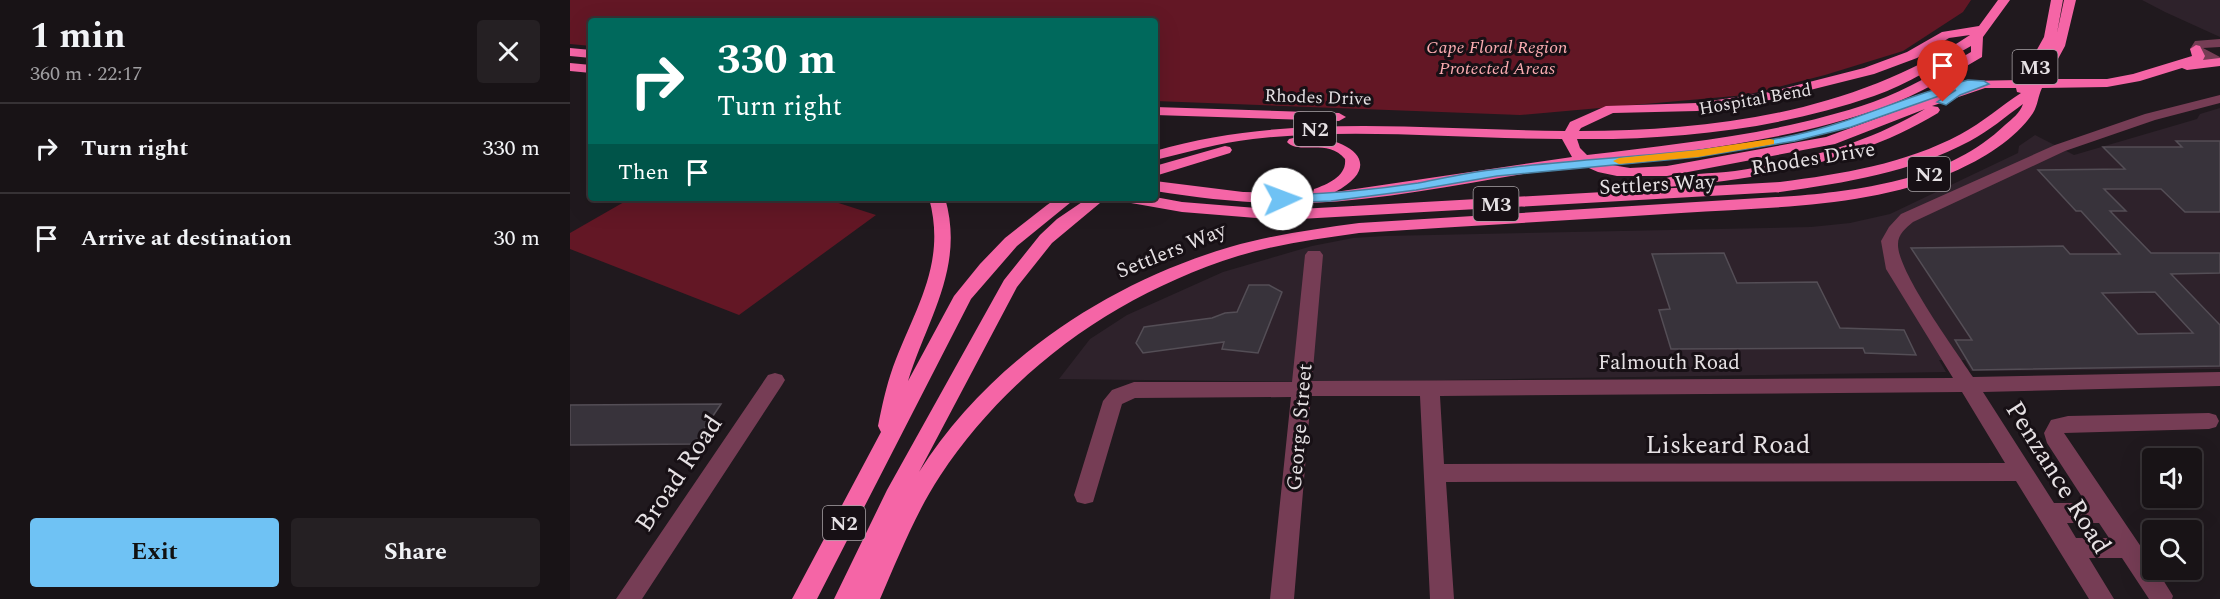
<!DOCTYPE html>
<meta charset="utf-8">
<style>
:root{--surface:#181316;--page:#252023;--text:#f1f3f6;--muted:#9f9ea1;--line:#363235;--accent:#6fc2f4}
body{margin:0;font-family:Spectral,serif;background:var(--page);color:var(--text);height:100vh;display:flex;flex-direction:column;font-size:22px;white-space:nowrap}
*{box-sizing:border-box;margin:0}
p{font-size:20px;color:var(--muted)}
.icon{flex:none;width:33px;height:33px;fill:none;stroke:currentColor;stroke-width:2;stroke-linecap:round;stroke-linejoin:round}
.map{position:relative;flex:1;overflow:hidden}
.panel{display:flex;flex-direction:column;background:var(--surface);width:570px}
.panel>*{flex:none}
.top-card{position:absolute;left:18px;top:18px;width:570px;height:183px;border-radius:6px;box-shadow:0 6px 24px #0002,0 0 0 2px var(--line);background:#00695c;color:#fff;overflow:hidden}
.fabs{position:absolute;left:1572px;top:448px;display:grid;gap:12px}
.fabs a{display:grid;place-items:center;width:60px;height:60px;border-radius:6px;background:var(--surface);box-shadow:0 6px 24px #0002,0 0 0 2px var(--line);font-size:30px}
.pin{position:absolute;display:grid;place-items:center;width:51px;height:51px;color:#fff;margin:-62px -26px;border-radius:50% 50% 50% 0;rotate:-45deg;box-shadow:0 0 6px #0007}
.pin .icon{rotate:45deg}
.me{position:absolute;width:66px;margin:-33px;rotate:88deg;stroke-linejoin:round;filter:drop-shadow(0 0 4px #0008)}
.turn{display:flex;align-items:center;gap:21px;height:126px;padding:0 30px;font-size:27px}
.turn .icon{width:78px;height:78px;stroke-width:2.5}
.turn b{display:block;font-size:42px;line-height:51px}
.then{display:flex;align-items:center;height:57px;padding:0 30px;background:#0003;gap:12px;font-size:22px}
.round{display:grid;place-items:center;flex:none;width:63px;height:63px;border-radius:6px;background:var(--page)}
.headline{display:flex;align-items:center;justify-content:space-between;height:102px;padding:0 30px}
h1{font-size:36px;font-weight:700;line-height:45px}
.action{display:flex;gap:12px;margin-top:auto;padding:12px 30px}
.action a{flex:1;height:69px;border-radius:6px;background:var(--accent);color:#111;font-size:24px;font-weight:700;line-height:69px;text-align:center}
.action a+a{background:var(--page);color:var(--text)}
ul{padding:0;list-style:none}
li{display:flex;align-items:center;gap:18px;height:90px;padding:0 30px;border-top:2px solid var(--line)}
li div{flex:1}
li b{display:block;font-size:22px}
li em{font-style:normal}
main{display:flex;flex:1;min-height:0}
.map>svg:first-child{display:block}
.built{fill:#2e222b}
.green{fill:#631725}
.building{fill:#38333b;stroke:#544e56;stroke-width:1.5;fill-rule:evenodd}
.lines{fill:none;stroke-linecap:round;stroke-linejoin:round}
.street{fill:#763d55;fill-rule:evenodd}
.highway{fill:#f565a6;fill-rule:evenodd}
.route{fill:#6fc2f4;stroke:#487e9f;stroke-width:1.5}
.slow{fill:#f59e0b}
.labels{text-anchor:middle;stroke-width:6;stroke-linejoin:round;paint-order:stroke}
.far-park-label{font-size:18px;font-style:italic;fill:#fcacb1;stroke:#171015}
.far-street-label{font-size:18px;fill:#e6e1e4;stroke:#171015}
.shield{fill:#171015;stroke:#a8a2a6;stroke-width:1.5}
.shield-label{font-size:20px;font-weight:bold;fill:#e6e1e4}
.street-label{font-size:21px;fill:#e6e1e4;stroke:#171015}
.near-street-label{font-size:26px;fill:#e6e1e4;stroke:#171015}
</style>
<main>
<section class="panel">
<div class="headline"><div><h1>1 min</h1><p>360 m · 22:17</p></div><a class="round"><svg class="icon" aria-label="close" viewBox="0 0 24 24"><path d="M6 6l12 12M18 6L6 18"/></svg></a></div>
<ul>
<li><svg class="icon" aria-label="right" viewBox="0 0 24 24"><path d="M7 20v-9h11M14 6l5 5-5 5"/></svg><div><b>Turn right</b></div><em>330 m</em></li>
<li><svg class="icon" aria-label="arrive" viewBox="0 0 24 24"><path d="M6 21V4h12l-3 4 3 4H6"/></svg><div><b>Arrive at destination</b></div><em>30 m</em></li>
</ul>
<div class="action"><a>Exit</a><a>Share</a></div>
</section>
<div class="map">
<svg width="1650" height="599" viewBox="0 0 1650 599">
<rect width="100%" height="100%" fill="#20191e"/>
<!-- built -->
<path class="built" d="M 1572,0 L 1650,0 L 1650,37 L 1595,12 Z
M 1650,108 L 1650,369 L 1401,371 L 1395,360 L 1369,360 L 1376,372 L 746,382 L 489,379 L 520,339 L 557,315 L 653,272 L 742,246 L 783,238 L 815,236 L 1241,227 L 1280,223 L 1320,214 L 1448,153 L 1449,146 L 1465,135 L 1504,155 L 1627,119 L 1630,114 Z"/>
<!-- green -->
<path class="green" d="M 0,0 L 1401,0 L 1393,12 L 1333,51 L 1255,75 L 1176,95 L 950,115 L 585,101 L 585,21 L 21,21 L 21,46 L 0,44 Z
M 61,198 L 253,198 L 306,215 L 169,315 L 0,249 L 0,233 Z"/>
<!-- building -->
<path class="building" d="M 1606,141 L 1650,141 L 1650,212 L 1615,212 L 1591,189 L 1534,189 L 1556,211 L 1540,211 L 1581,253 L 1650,253 L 1650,273 L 1601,274 L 1650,325 L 1650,366 L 1403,370 L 1385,340 L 1402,340 L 1341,248 L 1493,246 L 1500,254 L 1550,254 L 1511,211 L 1506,211 L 1468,170 L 1555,169 L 1533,147 L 1612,147 ZM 1585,292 L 1623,333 L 1568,334 L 1532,293 Z
M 1154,253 L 1167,283 L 1247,282 L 1270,328 L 1334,330 L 1346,355 L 1295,353 L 1293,348 L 1101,349 L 1089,310 L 1100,309 L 1082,254 Z
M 679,285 L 699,285 L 712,292 L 688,353 L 652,349 L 654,342 L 573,353 L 566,343 L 574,327 L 642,318 L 655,313 L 667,312 Z
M 151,404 L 124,444 L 0,445 L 0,405 Z"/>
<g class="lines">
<!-- street -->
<path class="street" d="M 1650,39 L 1650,47 L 1633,48 L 1650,57 L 1650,66 L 1630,59 L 1620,49 L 1625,41 Z
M 1650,95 L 1650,103 L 1585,120 L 1495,151 L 1343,222 C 1336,228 1328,234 1328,244 C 1327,271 1386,351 1403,377 L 1650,372 L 1650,386 L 1413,392 L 1484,503 L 1516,503 L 1477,443 L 1474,433 L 1481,420 L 1498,416 L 1639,413 L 1646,415 L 1649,421 L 1646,427 L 1639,429 L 1494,433 L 1582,563 L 1582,570 L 1587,570 L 1603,596 L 1602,599 L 1579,599 L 1552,558 L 1519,558 L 1544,599 L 1519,599 L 1446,481 L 876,482 L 884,599 L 860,599 L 850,396 L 741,396 L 724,599 L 700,599 L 721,397 L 565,398 L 552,404 L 523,502 L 515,504 L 507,502 L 504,495 L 533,401 L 542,390 L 564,382 L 722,382 L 735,255 L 738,251 L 750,251 L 753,255 L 742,381 L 1383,378 L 1316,269 L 1311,241 L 1319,227 L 1331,214 L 1485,145 L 1575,114 ZM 1392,392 L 1435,463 L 874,464 L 870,396 ZM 1497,523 L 1529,523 L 1539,538 L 1506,538 Z
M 205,373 L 212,375 L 215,380 L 212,385 L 72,599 L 46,599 L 198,375 Z"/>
<!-- highway -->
<path class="highway" d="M 1428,0 L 1440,0 L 1413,37 L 1412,57 C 1380,76 1349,94 1314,107 C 1223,140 1126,150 1030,163 L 1060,168 L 1097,166 L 1256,137 L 1398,85 L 1399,81 L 1450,80 L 1474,37 L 1481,0 L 1493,0 L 1487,33 L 1494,0 L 1506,0 L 1495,46 L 1477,79 L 1537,79 L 1563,74 L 1622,56 L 1620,49 L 1626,45 L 1630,46 L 1635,56 L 1633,60 L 1650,58 L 1650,66 L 1617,70 L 1612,68 L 1570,81 L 1537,87 L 1472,88 C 1468,96 1468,105 1463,113 C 1446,139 1411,160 1383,172 C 1298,208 1202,207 1111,213 C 1004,220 896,226 789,233 C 748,239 708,244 668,256 C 547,294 440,370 370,476 C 345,514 328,558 310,599 L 264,599 L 317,490 L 434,280 L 470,235 L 487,219 L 518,198 L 536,198 L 482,243 L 447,287 L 349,472 C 419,362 535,284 660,247 C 702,235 745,229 789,223 L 1224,196 C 1297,190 1380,178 1435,125 C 1442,119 1450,113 1453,104 C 1435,117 1419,131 1400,141 C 1342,172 1275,183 1210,192 L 712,220 L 612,212 L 561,203 L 553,198 L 585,197 L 612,202 L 712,210 L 1210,182 C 1272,174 1335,164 1391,134 C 1412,123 1431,106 1451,93 L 1447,92 L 1446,88 L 1415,88 L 1362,106 L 1368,107 L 1370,110 L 1368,113 C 1285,163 1192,179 1097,187 L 1089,182 L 1092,179 C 1115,173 1141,174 1165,171 C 1232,161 1296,144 1355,109 L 1265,144 L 1097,176 L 1047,176 L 1028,172 L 1012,165 C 921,177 831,199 740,203 C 688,205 636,199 585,191 L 585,181 L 673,192 L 743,193 L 744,189 C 758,184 777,176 775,159 C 758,138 729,155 717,142 L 719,139 C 758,129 828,158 765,192 L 1002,157 L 992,139 C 891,139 784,127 683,139 C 649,143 618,152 585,160 L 585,151 C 718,112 858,130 995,131 L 1000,122 L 1036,106 L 1127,103 L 1200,92 L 1294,68 L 1337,52 L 1372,32 L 1409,26 ZM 1400,35 C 1284,112 1145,131 1009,131 L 1011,128 L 1043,113 L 1127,111 L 1200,100 L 1304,74 L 1347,58 L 1379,38 ZM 1401,46 L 1401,52 C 1369,71 1338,89 1303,102 C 1211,134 1113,143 1017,155 L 1010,148 L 1007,139 C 1107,140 1209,129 1304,96 C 1338,84 1369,64 1401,46 Z
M 0,48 L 21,50 L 21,58 L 0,56 Z
M 0,63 L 21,65 L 21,73 L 0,71 Z
M 585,107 L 769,113 L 776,117 L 769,121 L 585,115 Z
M 655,146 L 660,147 L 662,150 L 660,153 L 585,176 L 585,166 Z
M 359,198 L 375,198 C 395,267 358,317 338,381 L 384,296 L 410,264 L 435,238 L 477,205 L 487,198 L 506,198 L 447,246 L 401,299 L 247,599 L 222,599 L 311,432 L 308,426 C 312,406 316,387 323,367 C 345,308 377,264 359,198 Z"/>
</g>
<!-- route -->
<path class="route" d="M 1398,80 L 1414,81 L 1419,84 L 1390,95 L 1376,105 L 1367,102 L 1386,90 L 1281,127 L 1225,141 L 1128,157 L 927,176 L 846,190 L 761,201 L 712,203 L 706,199 L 712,195 C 758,194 803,190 848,183 C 874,178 901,172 928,169 C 1027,156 1128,156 1225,135 C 1285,122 1339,94 1398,80 Z"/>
<!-- slow -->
<path class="slow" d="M 1200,139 L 1204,140 L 1204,144 L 1128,157 L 1049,164 L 1043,161 L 1049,158 L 1128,150 Z"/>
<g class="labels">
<!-- far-park labels -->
<g class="far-park-label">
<text x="927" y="53">Cape Floral Region<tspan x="927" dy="21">Protected Areas</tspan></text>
</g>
<!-- far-street labels -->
<g class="far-street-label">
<text transform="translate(748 97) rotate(2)" y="6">Rhodes Drive</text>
<text transform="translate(1185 99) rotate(-10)" y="6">Hospital Bend</text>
</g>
<!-- shield labels -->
<g class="shield">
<rect x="1442.5" y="50" width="45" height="34" rx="4.5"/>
<rect x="724" y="112" width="42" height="34" rx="4.5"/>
<rect x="1338" y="157" width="42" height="34" rx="4.5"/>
<rect x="903.5" y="187" width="45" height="34" rx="4.5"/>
<rect x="253" y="506" width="42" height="34" rx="4.5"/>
</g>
<g class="shield-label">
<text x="1465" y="74">M3</text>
<text x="745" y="136">N2</text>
<text x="1359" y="181">N2</text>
<text x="926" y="211">M3</text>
<text x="274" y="530">N2</text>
</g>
<!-- street labels -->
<g class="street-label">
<text transform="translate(1243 158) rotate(-9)" y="7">Rhodes Drive</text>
<text transform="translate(1087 184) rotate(-3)" y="7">Settlers Way</text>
<text transform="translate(601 250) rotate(-22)" y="7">Settlers Way</text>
<text x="1099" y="369">Falmouth Road</text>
<text transform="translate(729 427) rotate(-85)" y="7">George Street</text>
</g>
<!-- near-street labels -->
<g class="near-street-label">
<text x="1158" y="453">Liskeard Road</text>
<text transform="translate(108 473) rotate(-56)" y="9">Broad Road</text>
<text transform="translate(1489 477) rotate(58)" y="9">Penzance Road</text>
</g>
</g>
</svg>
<div class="fabs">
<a><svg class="icon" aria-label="sound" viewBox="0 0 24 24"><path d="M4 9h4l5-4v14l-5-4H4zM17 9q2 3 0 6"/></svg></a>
<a><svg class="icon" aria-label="search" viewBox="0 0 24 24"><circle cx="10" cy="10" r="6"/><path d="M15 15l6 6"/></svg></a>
</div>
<div class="pin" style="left:1373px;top:102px;background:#d93025"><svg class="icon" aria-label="arrive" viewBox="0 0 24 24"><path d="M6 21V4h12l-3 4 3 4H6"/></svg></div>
<svg class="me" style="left:712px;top:199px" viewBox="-20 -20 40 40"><circle r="19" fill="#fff"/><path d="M0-13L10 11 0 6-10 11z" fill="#6fc2f4"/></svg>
<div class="top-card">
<div class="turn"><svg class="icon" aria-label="right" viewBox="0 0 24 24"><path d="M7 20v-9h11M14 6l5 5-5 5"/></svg><div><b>330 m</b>Turn right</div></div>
<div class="then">Then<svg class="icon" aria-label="arrive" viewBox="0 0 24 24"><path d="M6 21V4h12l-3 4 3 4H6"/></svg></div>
</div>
</div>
</main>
